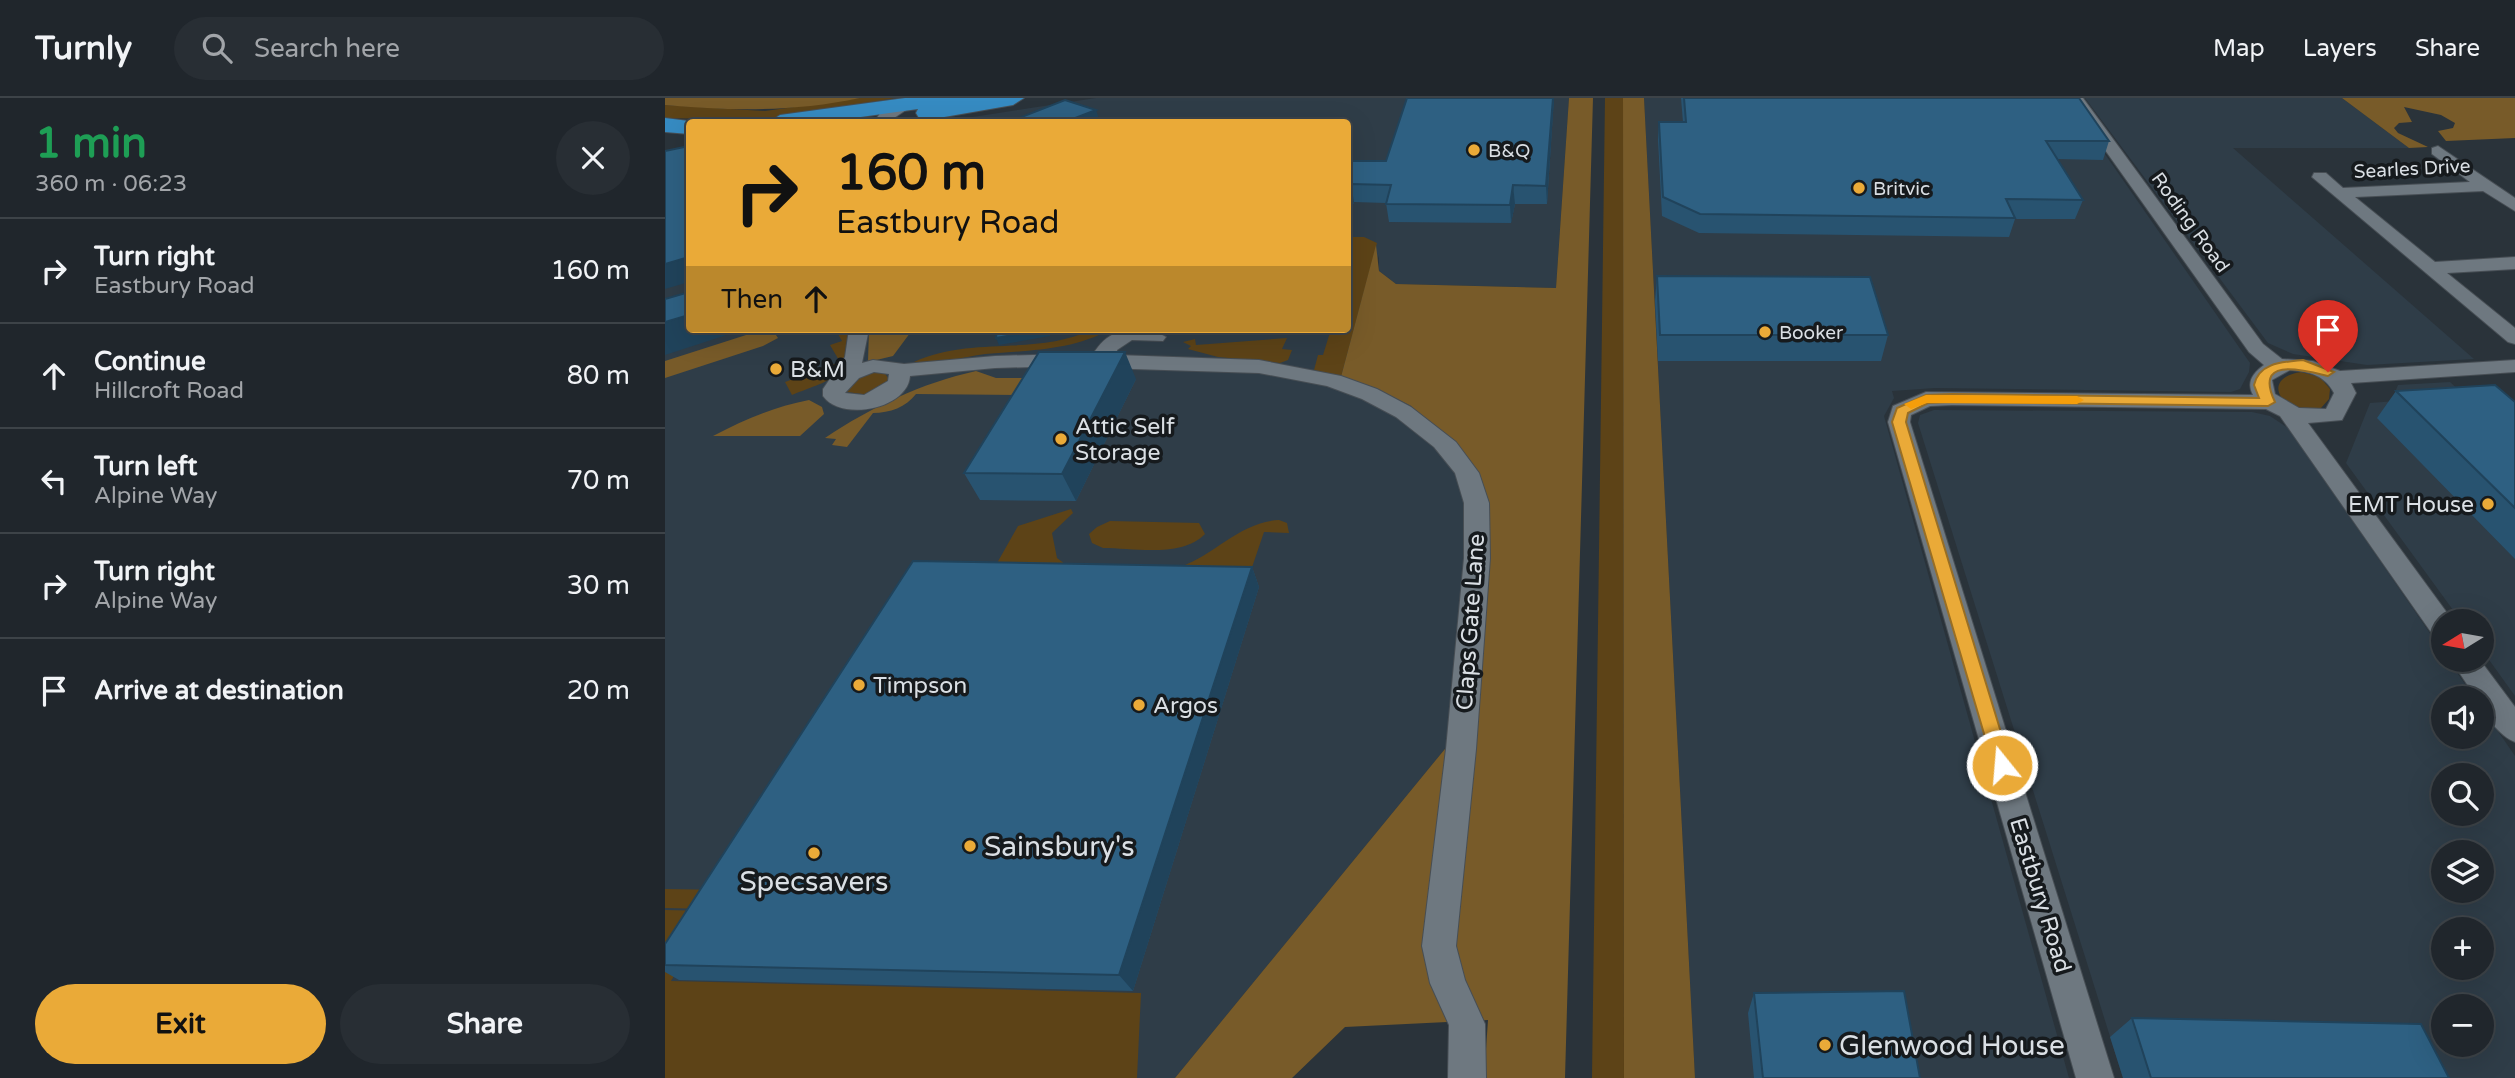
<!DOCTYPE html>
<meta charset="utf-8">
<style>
:root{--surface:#20262c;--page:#282e34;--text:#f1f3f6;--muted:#a2a5a9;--line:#3d4348;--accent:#eaaa38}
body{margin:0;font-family:"Varela Round",sans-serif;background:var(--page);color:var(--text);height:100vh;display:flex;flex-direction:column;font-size:26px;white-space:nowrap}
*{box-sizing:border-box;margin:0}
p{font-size:23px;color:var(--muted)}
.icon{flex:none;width:38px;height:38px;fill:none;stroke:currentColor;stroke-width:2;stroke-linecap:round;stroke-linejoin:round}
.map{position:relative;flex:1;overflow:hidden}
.side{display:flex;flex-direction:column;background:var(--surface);width:665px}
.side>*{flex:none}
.banner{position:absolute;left:21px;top:21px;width:665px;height:214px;border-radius:7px;box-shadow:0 7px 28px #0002,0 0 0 2px var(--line);background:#eaaa38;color:#111;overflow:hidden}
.needle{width:46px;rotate:259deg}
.tools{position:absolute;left:1766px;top:511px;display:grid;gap:14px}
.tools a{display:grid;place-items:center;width:63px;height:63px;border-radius:50%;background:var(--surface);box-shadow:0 7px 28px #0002,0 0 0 2px var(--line);font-size:35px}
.pin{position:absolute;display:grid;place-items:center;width:60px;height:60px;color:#fff;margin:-72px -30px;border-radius:50% 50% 50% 0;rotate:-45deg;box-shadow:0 0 7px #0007}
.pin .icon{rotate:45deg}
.me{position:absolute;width:77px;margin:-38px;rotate:343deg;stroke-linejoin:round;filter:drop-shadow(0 0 5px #0008)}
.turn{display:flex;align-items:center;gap:24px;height:147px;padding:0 35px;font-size:32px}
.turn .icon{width:91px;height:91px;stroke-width:2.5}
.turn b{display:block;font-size:49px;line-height:60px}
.then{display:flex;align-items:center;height:66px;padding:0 35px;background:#0003;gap:14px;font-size:26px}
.round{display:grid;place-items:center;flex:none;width:74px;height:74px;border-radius:37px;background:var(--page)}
.overview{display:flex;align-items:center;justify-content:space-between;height:119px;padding:0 35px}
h1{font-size:42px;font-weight:800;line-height:52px;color:#1e9e55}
.button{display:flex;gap:14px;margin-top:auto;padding:14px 35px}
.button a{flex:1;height:80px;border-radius:42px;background:var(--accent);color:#111;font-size:28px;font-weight:800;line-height:80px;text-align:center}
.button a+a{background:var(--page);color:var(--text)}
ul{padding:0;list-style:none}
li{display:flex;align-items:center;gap:21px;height:105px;padding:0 35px;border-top:2px solid var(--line)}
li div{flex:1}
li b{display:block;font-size:26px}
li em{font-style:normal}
header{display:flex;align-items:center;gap:42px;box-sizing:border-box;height:98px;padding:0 35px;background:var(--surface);border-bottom:2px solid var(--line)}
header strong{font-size:33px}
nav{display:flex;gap:38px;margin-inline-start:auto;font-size:24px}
.search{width:490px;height:63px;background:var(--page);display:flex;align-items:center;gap:18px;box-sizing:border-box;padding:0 24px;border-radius:38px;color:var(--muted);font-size:26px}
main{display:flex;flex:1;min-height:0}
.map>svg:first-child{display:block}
.built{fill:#2f3d48;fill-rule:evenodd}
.green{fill:#5d4317}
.forest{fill:#785b29}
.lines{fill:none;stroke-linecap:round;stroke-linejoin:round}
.minor-casing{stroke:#474e54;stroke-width:2}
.highway-casing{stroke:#474e54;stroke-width:2}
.minor{fill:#6e7880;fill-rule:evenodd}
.highway{fill:#368bc2;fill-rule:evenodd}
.wall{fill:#285370}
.shaded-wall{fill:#20435b}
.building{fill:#2e6082;stroke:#20435b;stroke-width:2}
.route{fill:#eaaa38;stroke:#986e24;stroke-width:2}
.slow{fill:#f59e0b}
.poi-dot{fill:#eaaa38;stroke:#161a1d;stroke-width:2.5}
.labels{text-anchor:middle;stroke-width:7;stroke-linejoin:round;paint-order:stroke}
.far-poi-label{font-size:19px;fill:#dadfe4;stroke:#161a1d;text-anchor:start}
.far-street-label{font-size:19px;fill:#dadfe4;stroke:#161a1d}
.poi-label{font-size:23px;fill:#dadfe4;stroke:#161a1d;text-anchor:start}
.street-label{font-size:23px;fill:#dadfe4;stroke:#161a1d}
.near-poi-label{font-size:28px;fill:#dadfe4;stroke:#161a1d;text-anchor:start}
</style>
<header>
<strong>Turnly</strong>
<div class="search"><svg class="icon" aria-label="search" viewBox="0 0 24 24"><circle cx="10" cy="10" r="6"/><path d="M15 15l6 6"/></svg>Search here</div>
<nav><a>Map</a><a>Layers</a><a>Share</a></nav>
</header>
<main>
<section class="side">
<div class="overview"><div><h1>1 min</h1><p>360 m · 06:23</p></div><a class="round"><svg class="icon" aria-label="close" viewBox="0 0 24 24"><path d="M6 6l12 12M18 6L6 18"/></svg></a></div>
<ul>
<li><svg class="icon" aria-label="right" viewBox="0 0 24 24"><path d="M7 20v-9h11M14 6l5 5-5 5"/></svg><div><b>Turn right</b><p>Eastbury Road</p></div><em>160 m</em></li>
<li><svg class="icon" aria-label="ahead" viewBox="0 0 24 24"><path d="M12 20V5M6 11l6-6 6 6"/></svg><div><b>Continue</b><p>Hillcroft Road</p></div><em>80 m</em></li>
<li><svg class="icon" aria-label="left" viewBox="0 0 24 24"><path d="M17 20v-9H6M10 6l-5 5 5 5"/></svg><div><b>Turn left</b><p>Alpine Way</p></div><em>70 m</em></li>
<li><svg class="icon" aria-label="right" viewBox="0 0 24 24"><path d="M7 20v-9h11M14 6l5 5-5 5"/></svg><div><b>Turn right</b><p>Alpine Way</p></div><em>30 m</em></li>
<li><svg class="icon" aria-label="arrive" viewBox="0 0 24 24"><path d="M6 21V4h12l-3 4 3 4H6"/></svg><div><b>Arrive at destination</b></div><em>20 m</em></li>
</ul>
<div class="button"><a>Exit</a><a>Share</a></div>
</section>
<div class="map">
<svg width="1850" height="980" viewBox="0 0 1850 980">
<rect width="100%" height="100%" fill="#2a333a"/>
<!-- built -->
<path class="built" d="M 431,0 L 904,0 L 891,190 L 731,186 L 714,173 L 714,157 L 677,280 L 716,293 L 746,308 L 813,382 L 784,646 L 510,980 L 0,980 L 0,69 L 24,64 L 24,231 L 682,231 L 682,24 L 275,24 Z
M 979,0 L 1401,0 L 1585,265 L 1584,274 L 1575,291 L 1566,294 L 1270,290 L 1227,293 L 1229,300 L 1219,318 L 1404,980 L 1030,980 Z
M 1420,0 L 1677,0 L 1744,50 L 1568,50 L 1809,261 L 1702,267 L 1628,256 L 1603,245 Z
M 1785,284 L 1850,344 L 1850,598 L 1817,552 L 1816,523 L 1796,523 L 1681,365 L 1705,305 L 1731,303 L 1728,299 L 1733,287 Z
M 1269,312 L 1587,314 L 1605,318 L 1623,330 L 1778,554 L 1778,562 L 1783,562 L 1810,600 L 1778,600 L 1778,639 L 1816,639 L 1817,610 L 1850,658 L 1850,980 L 1458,980 L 1253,325 L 1255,317 ZM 1778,677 L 1816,677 L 1816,716 L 1778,716 ZM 1778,754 L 1816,754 L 1816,793 L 1778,793 ZM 1778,831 L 1816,831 L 1816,870 L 1778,870 ZM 1778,908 L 1816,908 L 1816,947 L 1778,947 Z"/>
<!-- green -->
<path class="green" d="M 195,0 L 231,0 L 93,22 L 0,20 L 0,7 L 100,13 Z
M 940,0 L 958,0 L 959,980 L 927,980 Z
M 683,139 L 699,139 L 712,145 L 676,279 L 649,272 L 653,257 L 658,257 L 666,231 L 682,231 Z
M 170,231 L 183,231 C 181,282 172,279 127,297 L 120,284 L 175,264 L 165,247 L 177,243 Z
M 428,231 L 446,231 C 406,253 365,252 320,256 C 298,259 278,265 256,267 L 249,264 C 306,237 371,259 428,231 Z
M 622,240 L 617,251 L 627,252 L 623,262 L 615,265 L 553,259 L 523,251 L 526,248 L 518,244 L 530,241 L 531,247 Z
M 206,274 L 219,274 L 225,283 L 204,297 L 182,294 L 186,283 Z
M 1636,274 L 1655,279 L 1665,291 L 1664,301 L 1656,310 C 1623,323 1590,281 1636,274 Z
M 406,411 L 408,415 L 387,435 L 392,460 L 404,469 L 323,481 L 353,428 Z
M 614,422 L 622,425 L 624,435 L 599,434 L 582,484 L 515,469 C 551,456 575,424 614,422 Z
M 445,423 L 534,425 L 540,436 C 517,460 469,450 438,450 L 427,445 L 424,436 L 432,429 Z
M 0,791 L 61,792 L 49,811 L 0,810 Z
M 0,812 L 47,813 L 6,883 L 476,895 L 472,980 L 0,980 Z"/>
<!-- forest -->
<path class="forest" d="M 0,0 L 195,0 C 129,14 67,13 0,7 Z
M 904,0 L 928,0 L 900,980 L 819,980 L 823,922 L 680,929 L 627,980 L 510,980 L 784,646 L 820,416 L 769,330 L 746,308 L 716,293 L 676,279 L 711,147 L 714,173 L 731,186 L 891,190 Z
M 958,0 L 979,0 L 1030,980 L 959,980 Z
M 1677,0 L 1850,0 L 1850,40 L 1781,43 L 1773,33 L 1788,30 L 1790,25 L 1776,17 L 1739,9 L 1747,24 L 1734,25 L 1729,30 L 1733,35 L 1763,49 L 1744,50 Z
M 100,231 L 107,231 L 113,240 L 98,248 L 0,280 L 0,263 Z
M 204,231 L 248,231 L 228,258 L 203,264 Z
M 311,273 L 331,280 L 380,280 L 353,297 L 251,296 C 241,309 225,315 208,315 L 182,349 L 167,347 L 171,341 L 160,340 C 206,309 257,285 311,273 Z
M 144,302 L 157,309 L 159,316 L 135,338 L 48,338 C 80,321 109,309 144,302 Z"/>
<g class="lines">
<defs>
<path id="minor" d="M 1403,0 L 1418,0 L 1598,246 L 1617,261 L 1648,263 L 1675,273 L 1850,262 L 1850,274 L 1686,285 L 1691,295 L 1677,322 L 1643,325 L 1788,523 L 1778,523 L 1778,540 L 1768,537 L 1615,318 L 1601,311 L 1287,307 L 1265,308 L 1246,317 L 1245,324 L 1449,980 L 1411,980 L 1223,324 L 1228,308 L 1261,294 L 1588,297 C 1581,284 1588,275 1599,267 L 1584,254 ZM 1625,272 C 1643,273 1660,277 1669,295 L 1661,311 L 1634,310 L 1610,296 L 1607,282 Z
M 239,2 L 247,7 L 244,10 L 223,24 L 209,24 L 216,14 Z
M 1773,48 L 1850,100 L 1850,113 L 1818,93 L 1690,99 L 1770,164 L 1850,159 L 1850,171 L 1782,175 L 1850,230 L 1850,246 L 1843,244 L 1647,79 L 1649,75 L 1661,75 L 1678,90 L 1805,84 L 1767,56 L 1767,50 Z
M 184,231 L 204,231 L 197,265 L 208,262 L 239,266 L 330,258 L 403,256 L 413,262 L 403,268 L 330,270 L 245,278 C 243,311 176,324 158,298 L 158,291 L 180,259 ZM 209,274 L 224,276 L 223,283 L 199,297 L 180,295 L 194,280 Z
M 486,231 L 501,239 L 498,243 L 467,242 L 452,252 L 452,257 L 594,262 L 676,278 L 712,291 L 746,309 L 791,344 L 814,375 L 824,405 L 825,460 L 811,651 L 791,848 L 800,882 L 820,926 L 821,980 L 783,980 L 784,927 L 765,885 L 757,848 L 781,651 L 799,460 L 799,405 L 790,375 L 769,349 L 731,319 L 697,301 L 662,288 L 594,275 L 468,271 L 437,266 L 430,253 C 445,231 462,231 486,231 Z
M 1786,562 L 1815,562 L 1850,609 L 1850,644 C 1836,639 1816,616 1816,600 L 1811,600 Z"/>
<path id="highway" d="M 240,0 L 359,0 L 348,7 L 262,22 L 254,20 L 251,15 L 253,11 L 160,24 L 104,24 L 115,17 Z
M 0,20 L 32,24 L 24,24 L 24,36 L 0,34 Z"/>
</defs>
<!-- minor casing -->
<use href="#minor" class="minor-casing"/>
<!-- highway casing -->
<use href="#highway" class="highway-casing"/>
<!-- minor -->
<use href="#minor" class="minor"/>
<!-- highway -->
<use href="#highway" class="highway"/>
</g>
<!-- wall -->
<path class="wall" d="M 742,0 L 889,0 L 882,106 L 850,106 L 846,125 L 724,124 L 721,105 L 689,104 L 683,120 L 682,120 L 682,63 L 721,63 Z
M 1016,0 L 1414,0 L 1444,43 L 1438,62 L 1392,61 L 1418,102 L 1410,121 L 1350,121 L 1344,139 L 1034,135 L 997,118 L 993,41 L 994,24 L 1018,24 Z
M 992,178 L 1223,237 L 1216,263 L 993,263 L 990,203 Z
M 471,281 L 411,403 L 315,402 L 299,375 Z
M 1731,293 L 1850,304 L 1850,461 L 1712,320 Z
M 587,469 L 594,489 L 468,893 L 14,882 L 0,874 L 0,846 Z
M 1089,895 L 1255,980 L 1089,980 L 1083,915 Z
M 1467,920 L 1784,980 L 1458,980 L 1445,939 Z"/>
<!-- shaded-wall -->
<path class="shaded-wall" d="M 888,0 L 889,0 L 882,106 L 881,88 Z
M 431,12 L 435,24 L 400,24 Z
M 686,86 L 689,104 L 683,120 L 682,95 Z
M 848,87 L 850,106 L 846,125 L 845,107 Z
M 24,159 L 24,184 L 0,191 L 0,166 Z
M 24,217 L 24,231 L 80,231 L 0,257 L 0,224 Z
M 382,231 L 385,231 L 385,238 L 334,247 L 331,240 Z
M 460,254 L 471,281 L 411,403 L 397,376 Z
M 587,469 L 594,489 L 468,893 L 454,877 Z"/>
<!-- building -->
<path class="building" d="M 742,0 L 888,0 L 881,88 L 848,87 L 845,107 L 721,106 L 726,87 L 686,86 L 682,95 L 682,63 L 721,63 Z
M 1019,0 L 1414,0 L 1444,43 L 1381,43 L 1418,102 L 1341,101 L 1350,120 L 1035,116 L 998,99 L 994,24 L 1021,24 Z
M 400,2 L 431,12 L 400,24 L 344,24 Z
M 24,48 L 24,159 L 0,166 L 0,53 Z
M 992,178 L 1205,179 L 1223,237 L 995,237 Z
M 24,194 L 24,217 L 0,224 L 0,201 Z
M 332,231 L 382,231 L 331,240 Z
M 374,254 L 460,254 L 397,376 L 299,375 Z
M 1830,287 L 1850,304 L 1850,410 L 1731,293 Z
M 248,463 L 587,469 L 454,877 L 0,867 L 0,846 Z
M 1239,893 L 1255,980 L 1098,980 L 1089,895 Z
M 1467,920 L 1756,926 L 1784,980 L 1486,980 Z"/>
<!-- route -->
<path class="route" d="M 1638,262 L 1669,274 L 1663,278 C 1638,272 1588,258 1610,304 L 1603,308 L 1287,304 L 1263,305 L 1243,315 L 1241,324 L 1346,667 L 1343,673 L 1330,673 L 1227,324 L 1232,310 L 1261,297 L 1287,296 L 1594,300 L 1589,287 C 1594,264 1619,264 1638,262 Z"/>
<!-- slow -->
<path class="slow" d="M 1261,297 L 1412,298 L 1419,302 L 1412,306 L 1262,305 L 1246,311 L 1239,306 Z"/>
<!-- markers -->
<g class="poi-dot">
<circle cx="809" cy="52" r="7"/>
<circle cx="1194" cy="90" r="7"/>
<circle cx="1100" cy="234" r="7"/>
<circle cx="111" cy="271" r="7"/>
<circle cx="396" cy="341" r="7"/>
<circle cx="1823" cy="406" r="7"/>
<circle cx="194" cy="587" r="7"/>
<circle cx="474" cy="607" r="7"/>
<circle cx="305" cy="748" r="7"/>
<circle cx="149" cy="755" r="7"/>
<circle cx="1160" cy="947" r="7"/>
</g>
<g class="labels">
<!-- far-poi labels -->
<g class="far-poi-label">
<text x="823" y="59">B&amp;Q</text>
<text x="1208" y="97">Britvic</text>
<text x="1114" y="241">Booker</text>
</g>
<!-- far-street labels -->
<g class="far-street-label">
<text transform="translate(1747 70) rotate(-3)" y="7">Searles Drive</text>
<text transform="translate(1526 124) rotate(54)" y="7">Roding Road</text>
</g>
<!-- poi labels -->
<g class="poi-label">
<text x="125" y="279">B&amp;M</text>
<text x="410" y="336">Attic Self<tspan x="410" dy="26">Storage</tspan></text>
<text x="1809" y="414" text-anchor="end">EMT House</text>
<text x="208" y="595">Timpson</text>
<text x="488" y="615">Argos</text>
</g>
<!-- street labels -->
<g class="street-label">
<text transform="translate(805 524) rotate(-86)" y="8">Claps Gate Lane</text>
<text transform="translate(1376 797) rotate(73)" y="8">Eastbury Road</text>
</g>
<!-- near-poi labels -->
<g class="near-poi-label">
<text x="319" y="758">Sainsbury's</text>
<text x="149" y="793" text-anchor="middle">Specsavers</text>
<text x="1174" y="957">Glenwood House</text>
</g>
</g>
</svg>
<div class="tools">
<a><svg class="needle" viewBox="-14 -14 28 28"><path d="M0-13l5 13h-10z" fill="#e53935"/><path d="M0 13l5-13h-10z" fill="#a2a5a9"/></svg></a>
<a><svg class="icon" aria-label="sound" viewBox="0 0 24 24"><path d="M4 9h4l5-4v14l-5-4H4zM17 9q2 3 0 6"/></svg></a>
<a><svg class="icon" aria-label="search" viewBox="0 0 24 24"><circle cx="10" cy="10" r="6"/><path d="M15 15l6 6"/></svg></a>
<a><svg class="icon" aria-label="layers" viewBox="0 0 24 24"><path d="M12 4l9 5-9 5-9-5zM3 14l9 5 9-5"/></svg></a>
<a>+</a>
<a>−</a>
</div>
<div class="pin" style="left:1663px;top:274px;background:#d93025"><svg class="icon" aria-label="arrive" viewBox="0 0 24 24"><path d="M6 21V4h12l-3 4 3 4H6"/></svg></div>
<svg class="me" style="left:1337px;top:667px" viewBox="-20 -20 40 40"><circle r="17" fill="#eaaa38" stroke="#fff" stroke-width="3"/><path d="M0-11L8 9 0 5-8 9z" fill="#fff"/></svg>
<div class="banner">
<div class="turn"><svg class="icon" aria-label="right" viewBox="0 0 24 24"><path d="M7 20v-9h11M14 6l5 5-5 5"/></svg><div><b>160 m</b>Eastbury Road</div></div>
<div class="then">Then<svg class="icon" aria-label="ahead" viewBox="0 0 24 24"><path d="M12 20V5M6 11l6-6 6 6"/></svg></div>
</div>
</div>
</main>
